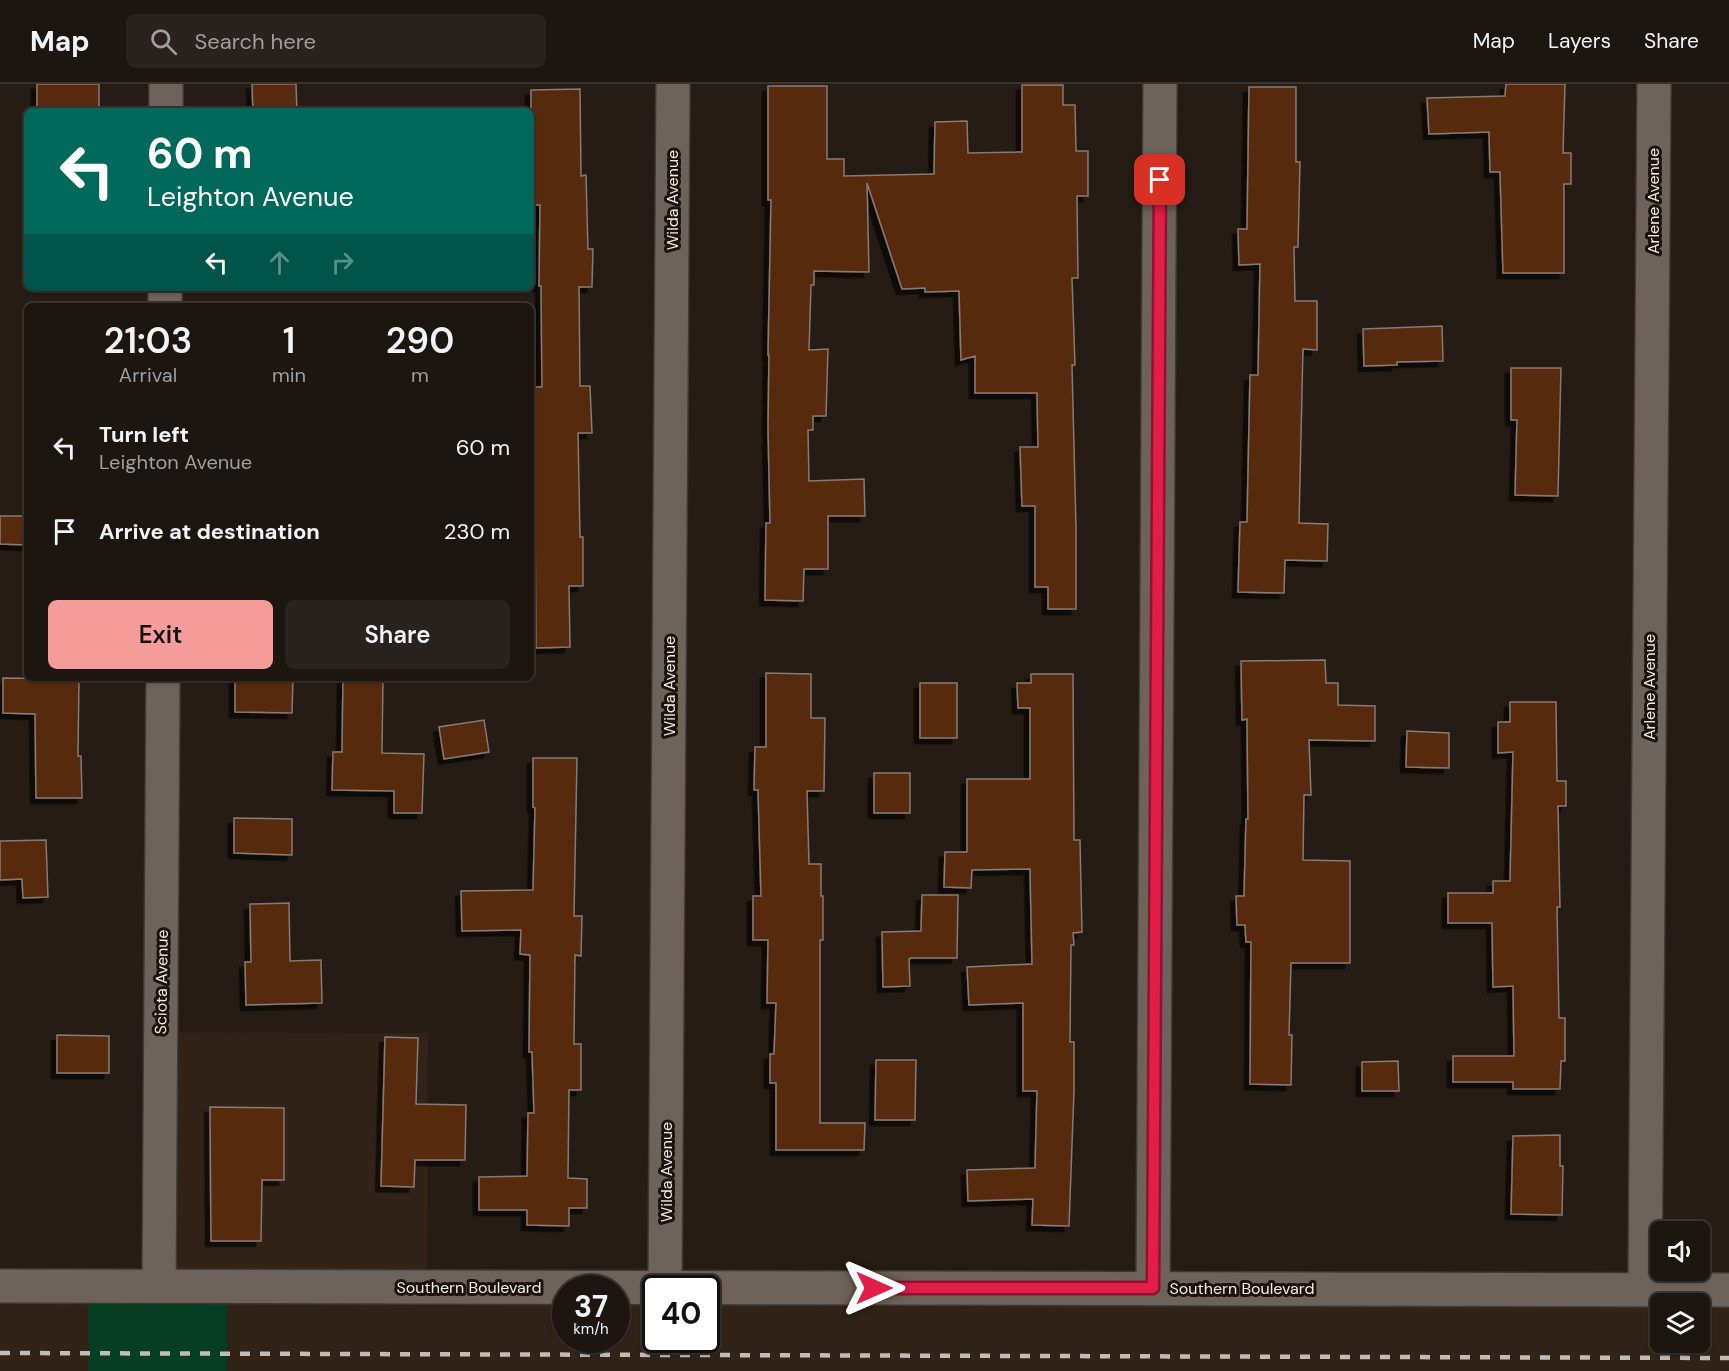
<!DOCTYPE html>
<style>
:root{--surface:#1c1510;--page:#29221e;--text:#f1f3f6;--muted:#a09f9f;--line:#3a3430;--accent:#f59b99}
body{margin:0;font-family:"DM Sans",sans-serif;background:var(--page);color:var(--text);height:100vh;display:flex;flex-direction:column;font-size:22px;white-space:nowrap}
*{box-sizing:border-box;margin:0}
p{font-size:20px;color:var(--muted)}
.icon{flex:none;width:33px;height:33px;fill:none;stroke:currentColor;stroke-width:2;stroke-linecap:round;stroke-linejoin:round}
.map{position:relative;flex:1;overflow:hidden}
.side{position:absolute;left:24px;top:219px;width:510px;height:378px;display:flex;flex-direction:column;background:var(--surface);border-radius:9px;box-shadow:0 2px 4px #0004,0 0 0 2px var(--line)}
.side>*{flex:none}
.top-card{position:absolute;left:24px;top:24px;width:510px;height:183px;border-radius:9px;box-shadow:0 2px 4px #0004,0 0 0 2px var(--line);background:#00695c;color:#fff;overflow:hidden}
.controls{position:absolute;left:1650px;top:1137px;display:grid;gap:12px}
.controls a{display:grid;place-items:center;width:60px;height:60px;border-radius:9px;background:var(--surface);box-shadow:0 2px 4px #0004,0 0 0 2px var(--line);font-size:30px}
.speed{position:absolute;left:552px;top:1191px;display:flex;gap:12px;font-size:30px;font-weight:700;text-align:center}
.speed>*{display:grid;place-content:center;width:78px;height:78px;border-radius:50%;background:var(--surface);box-shadow:0 2px 4px #0004,0 0 0 2px var(--line);line-height:1}
.speed small{font-size:15px;font-weight:400}
.speed .limit{border:3px solid #111;border-radius:9px;background:#fff;color:#111}
.pin{position:absolute;display:grid;place-items:center;width:51px;height:51px;color:#fff;margin:-26px;border-radius:12px;box-shadow:0 3px 9px #0006}
.me{position:absolute;width:66px;margin:-33px;rotate:90deg;stroke-linejoin:round;filter:drop-shadow(0 0 4px #0008)}
.turn{display:flex;align-items:center;gap:21px;height:126px;padding:0 24px;font-size:27px}
.turn .icon{width:78px;height:78px;stroke-width:2.5}
.turn b{display:block;font-size:42px;line-height:51px}
.lanes{display:flex;align-items:center;height:57px;padding:0 24px;background:#0003;justify-content:center;gap:30px;direction:ltr}
.lanes .off{opacity:.35}
.eta{display:flex;justify-content:space-evenly;align-items:center;height:102px;text-align:center}
.eta b{font-size:36px;font-weight:600;line-height:42px}
.primary-button{display:flex;gap:12px;margin-top:auto;padding:12px 24px}
.primary-button a{flex:1;height:69px;border-radius:9px;background:var(--accent);color:#111;font-size:24px;font-weight:600;line-height:69px;text-align:center}
.primary-button a+a{background:var(--page);color:var(--text)}
ul{padding:0;list-style:none}
li{display:flex;align-items:center;gap:18px;height:84px;padding:0 24px}
li div{flex:1}
li b{display:block;font-size:22px}
li em{font-style:normal}
header{display:flex;align-items:center;gap:36px;box-sizing:border-box;height:84px;padding:0 30px;background:var(--surface);border-bottom:2px solid var(--line)}
header strong{font-size:28px}
nav{display:flex;gap:33px;margin-inline-start:auto;font-size:21px}
.search{width:420px;height:54px;background:var(--page);display:flex;align-items:center;gap:15px;box-sizing:border-box;padding:0 21px;border-radius:9px;color:var(--muted);font-size:22px}
.map>svg:first-child{display:block}
.built{fill:#312317;fill-rule:evenodd}
.green{fill:#043e25}
.building{fill:#592b11;stroke:#877973;stroke-width:1.5;filter:url(#shadow)}
.lines{fill:none;stroke-linecap:round;stroke-linejoin:round}
.street-casing{stroke:#3f3834;stroke-width:36}
.secondary-casing{stroke:#3f3834;stroke-width:36}
.street{stroke:#6d635a;stroke-width:33}
.secondary{stroke:#6d635a;stroke-width:33}
.rail{stroke:#c2bbb6;stroke-width:4.5;stroke-dasharray:10 10;stroke-linecap:butt}
.route-casing{stroke:#92132f;stroke-width:15}
.route{stroke:#e11d48;stroke-width:10}
.labels{text-anchor:middle;stroke-width:6;stroke-linejoin:round;paint-order:stroke}
.street-label{font-size:16px;fill:#f1ebe6;stroke:#1b130c}
</style>
<header>
<strong>Map</strong>
<div class="search"><svg class="icon" aria-label="search" viewBox="0 0 24 24"><circle cx="10" cy="10" r="6"/><path d="M15 15l6 6"/></svg>Search here</div>
<nav><a>Map</a><a>Layers</a><a>Share</a></nav>
</header>
<div class="map">
<svg width="1729" height="1287" viewBox="0 0 1729 1287">
<defs>
<filter id="shadow"><feDropShadow dx="-5.5" dy="5.5" stdDeviation="0" flood-color="#0009"/></filter>
</defs>
<rect width="100%" height="100%" fill="#251c15"/>
<!-- built -->
<path class="built" d="M 160,948 L 428,949 L 427,1202 L 1729,1206 L 1729,1287 L 227,1287 L 227,1202 L 159,1202 ZM 566,1204 L 616,1204 L 616,1256 L 566,1256 ZM 656,1204 L 706,1204 L 706,1256 L 656,1256 ZM 1660,1220 L 1700,1220 L 1700,1258 L 1660,1258 Z
M 0,1202 L 89,1202 L 89,1287 L 0,1287 Z"/>
<!-- green -->
<path class="green" d="M 89,1202 L 227,1202 L 227,1287 L 89,1287 Z"/>
<!-- building -->
<path class="building" d="M 37,0 L 99,0 L 99,27 L 37,27 Z
M 252,0 L 296,0 L 297,27 L 253,27 Z
M 1506,0 L 1565,0 L 1563,69 L 1571,69 L 1571,100 L 1564,100 L 1564,189 L 1503,189 L 1500,88 L 1490,88 L 1489,48 L 1429,50 L 1427,14 L 1505,12 Z
M 1022,1 L 1063,1 L 1063,21 L 1075,21 L 1076,67 L 1088,67 L 1088,112 L 1077,112 L 1078,194 L 1072,194 L 1075,281 L 1072,281 L 1076,444 L 1076,525 L 1048,525 L 1048,503 L 1035,503 L 1035,422 L 1022,422 L 1020,363 L 1038,363 L 1037,309 L 975,309 L 975,272 L 961,276 L 959,207 L 925,208 L 925,204 L 902,205 L 867,99 L 869,188 L 814,187 L 814,201 L 811,201 L 809,266 L 828,265 L 826,332 L 813,332 L 813,346 L 808,346 L 809,397 L 864,395 L 865,432 L 828,432 L 828,485 L 804,485 L 803,517 L 765,516 L 766,439 L 770,439 L 768,343 L 769,271 L 768,271 L 771,116 L 768,116 L 768,2 L 827,2 L 827,75 L 844,75 L 844,92 L 934,90 L 935,38 L 967,37 L 968,69 L 1022,68 Z
M 1249,3 L 1296,3 L 1296,78 L 1300,78 L 1298,163 L 1294,163 L 1295,217 L 1317,217 L 1317,266 L 1303,265 L 1299,439 L 1328,440 L 1327,477 L 1285,476 L 1284,509 L 1238,508 L 1240,438 L 1247,438 L 1250,291 L 1258,291 L 1260,180 L 1239,181 L 1238,145 L 1247,145 Z
M 580,5 L 581,92 L 586,91 L 588,165 L 593,165 L 592,203 L 579,203 L 580,302 L 590,302 L 592,349 L 578,349 L 580,453 L 583,453 L 583,502 L 569,502 L 570,563 L 536,564 L 535,427 L 531,427 L 531,303 L 542,303 L 541,202 L 539,202 L 540,121 L 531,121 L 531,6 Z
M 1442,242 L 1443,277 L 1397,278 L 1397,281 L 1364,282 L 1363,245 Z
M 1511,284 L 1561,284 L 1558,412 L 1515,411 L 1517,336 L 1511,336 Z
M 0,432 L 27,432 L 27,461 L 0,460 Z
M 1325,576 L 1326,599 L 1338,599 L 1338,621 L 1375,622 L 1375,657 L 1309,656 L 1311,711 L 1304,711 L 1303,776 L 1350,777 L 1350,879 L 1291,879 L 1289,951 L 1292,951 L 1291,1001 L 1250,1000 L 1251,858 L 1246,858 L 1245,841 L 1237,841 L 1236,812 L 1244,812 L 1246,735 L 1248,735 L 1247,635 L 1242,636 L 1241,577 Z
M 766,589 L 811,590 L 811,634 L 825,634 L 824,707 L 807,707 L 809,780 L 821,780 L 821,812 L 823,812 L 823,856 L 820,856 L 820,1039 L 865,1039 L 864,1066 L 776,1066 L 776,999 L 770,999 L 770,970 L 774,970 L 776,919 L 767,919 L 768,856 L 753,856 L 753,812 L 761,812 L 758,706 L 754,706 L 755,663 L 766,663 Z
M 1031,590 L 1073,590 L 1074,756 L 1080,756 L 1082,848 L 1073,849 L 1074,861 L 1071,861 L 1070,958 L 1074,958 L 1074,1007 L 1069,1142 L 1032,1141 L 1033,1115 L 968,1117 L 967,1086 L 1035,1084 L 1037,1007 L 1023,1007 L 1023,919 L 969,921 L 967,883 L 1032,880 L 1030,785 L 972,786 L 971,804 L 944,803 L 945,768 L 967,768 L 967,695 L 1030,695 L 1030,624 L 1018,624 L 1017,599 L 1031,599 Z
M 3,594 L 79,595 L 78,672 L 81,672 L 82,714 L 36,714 L 35,630 L 3,629 Z
M 235,594 L 293,594 L 292,629 L 235,628 Z
M 343,594 L 383,594 L 382,669 L 424,670 L 422,729 L 394,729 L 394,707 L 332,706 L 333,668 L 342,668 Z
M 920,599 L 957,599 L 957,654 L 920,654 Z
M 1510,618 L 1556,618 L 1557,697 L 1566,697 L 1566,722 L 1558,722 L 1560,823 L 1557,823 L 1559,934 L 1565,934 L 1565,977 L 1561,977 L 1560,1005 L 1513,1005 L 1513,998 L 1453,998 L 1453,972 L 1514,972 L 1513,902 L 1493,903 L 1492,839 L 1448,839 L 1448,809 L 1493,809 L 1493,797 L 1510,797 L 1513,668 L 1498,669 L 1498,638 L 1510,638 Z
M 484,636 L 489,668 L 444,675 L 439,643 Z
M 1407,647 L 1449,649 L 1449,684 L 1406,683 Z
M 533,674 L 577,674 L 574,832 L 582,832 L 581,872 L 575,871 L 574,960 L 581,960 L 581,1006 L 569,1006 L 568,1094 L 587,1095 L 587,1124 L 569,1124 L 569,1142 L 527,1141 L 527,1126 L 479,1126 L 479,1093 L 527,1092 L 528,1029 L 534,1029 L 532,968 L 529,968 L 530,871 L 520,870 L 521,846 L 462,847 L 461,807 L 533,806 L 535,724 L 533,723 Z
M 874,689 L 910,689 L 910,729 L 874,729 Z
M 234,734 L 292,735 L 292,771 L 234,769 Z
M 46,756 L 48,813 L 23,814 L 22,795 L 0,796 L 0,757 Z
M 922,811 L 958,811 L 957,874 L 911,874 L 909,875 L 910,902 L 883,903 L 882,848 L 921,847 Z
M 289,819 L 290,877 L 321,876 L 322,919 L 246,921 L 245,878 L 251,878 L 250,820 Z
M 57,951 L 109,952 L 109,989 L 57,989 Z
M 385,953 L 418,954 L 416,1020 L 466,1021 L 465,1076 L 415,1076 L 414,1103 L 381,1102 Z
M 876,976 L 916,976 L 915,1036 L 875,1036 Z
M 1398,977 L 1399,1007 L 1362,1007 L 1362,978 Z
M 210,1023 L 284,1024 L 284,1096 L 262,1096 L 261,1157 L 211,1157 Z
M 1560,1051 L 1560,1082 L 1563,1082 L 1562,1131 L 1511,1130 L 1513,1052 Z"/>
<g class="lines">
<defs>
<path id="street" d="M 166,27 L 166,0
M 165,222 L 165,204
M 159,1202 L 163,594
M 665,1203 L 673,0
M 1153,1204 L 1160,0
M 1645,1205 L 1654,0"/>
<path id="secondary" d="M 0,1202 L 1729,1206"/>
</defs>
<!-- street casing -->
<use href="#street" class="street-casing"/>
<!-- secondary casing -->
<use href="#secondary" class="secondary-casing"/>
<!-- street -->
<use href="#street" class="street"/>
<!-- secondary -->
<use href="#secondary" class="secondary"/>
<!-- rail -->
<path class="rail" d="M 0,1269 L 1729,1274"/>
</g>
<g class="lines">
<defs>
<path id="route" d="M 874,1204 L 1153,1204 L 1160,96"/>
</defs>
<!-- route casing -->
<use href="#route" class="route-casing"/>
<!-- route -->
<use href="#route" class="route"/>
</g>
<g class="labels">
<!-- street labels -->
<g class="street-label">
<text transform="translate(672 116) rotate(-90)" y="6">Wilda Avenue</text>
<text transform="translate(1653 117) rotate(-90)" y="6">Arlene Avenue</text>
<text transform="translate(669 602) rotate(-90)" y="6">Wilda Avenue</text>
<text transform="translate(1649 603) rotate(-90)" y="6">Arlene Avenue</text>
<text transform="translate(161 898) rotate(-89)" y="6">Sciota Avenue</text>
<text transform="translate(666 1088) rotate(-90)" y="6">Wilda Avenue</text>
<text x="469" y="1209">Southern Boulevard</text>
<text x="1242" y="1210">Southern Boulevard</text>
</g>
</g>
</svg>
<div class="controls">
<a><svg class="icon" aria-label="sound" viewBox="0 0 24 24"><path d="M4 9h4l5-4v14l-5-4H4zM17 9q2 3 0 6"/></svg></a>
<a><svg class="icon" aria-label="layers" viewBox="0 0 24 24"><path d="M12 4l9 5-9 5-9-5zM3 14l9 5 9-5"/></svg></a>
</div>
<div class="speed"><div>37<small>km/h</small></div><div class="limit">40</div></div>
<div class="pin" style="left:1160px;top:96px;background:#d93025"><svg class="icon" aria-label="arrive" viewBox="0 0 24 24"><path d="M6 21V4h12l-3 4 3 4H6"/></svg></div>
<svg class="me" style="left:874px;top:1204px" viewBox="-20 -20 40 40"><path d="M0-17L14 15 0 8-14 15z" fill="#e11d48" stroke="#fff" stroke-width="4"/></svg>
<div class="top-card">
<div class="turn"><svg class="icon" aria-label="left" viewBox="0 0 24 24"><path d="M17 20v-9H6M10 6l-5 5 5 5"/></svg><div><b>60 m</b>Leighton Avenue</div></div>
<div class="lanes"><svg class="icon" aria-label="left" viewBox="0 0 24 24"><path d="M17 20v-9H6M10 6l-5 5 5 5"/></svg><svg class="icon off" aria-label="ahead" viewBox="0 0 24 24"><path d="M12 20V5M6 11l6-6 6 6"/></svg><svg class="icon off" aria-label="right" viewBox="0 0 24 24"><path d="M7 20v-9h11M14 6l5 5-5 5"/></svg></div>
</div>
<section class="side">
<div class="eta">
<div><b>21:03</b><p>Arrival</p></div>
<div><b>1</b><p>min</p></div>
<div><b>290</b><p>m</p></div>
</div>
<ul>
<li><svg class="icon" aria-label="left" viewBox="0 0 24 24"><path d="M17 20v-9H6M10 6l-5 5 5 5"/></svg><div><b>Turn left</b><p>Leighton Avenue</p></div><em>60 m</em></li>
<li><svg class="icon" aria-label="arrive" viewBox="0 0 24 24"><path d="M6 21V4h12l-3 4 3 4H6"/></svg><div><b>Arrive at destination</b></div><em>230 m</em></li>
</ul>
<div class="primary-button"><a>Exit</a><a>Share</a></div>
</section>
</div>
